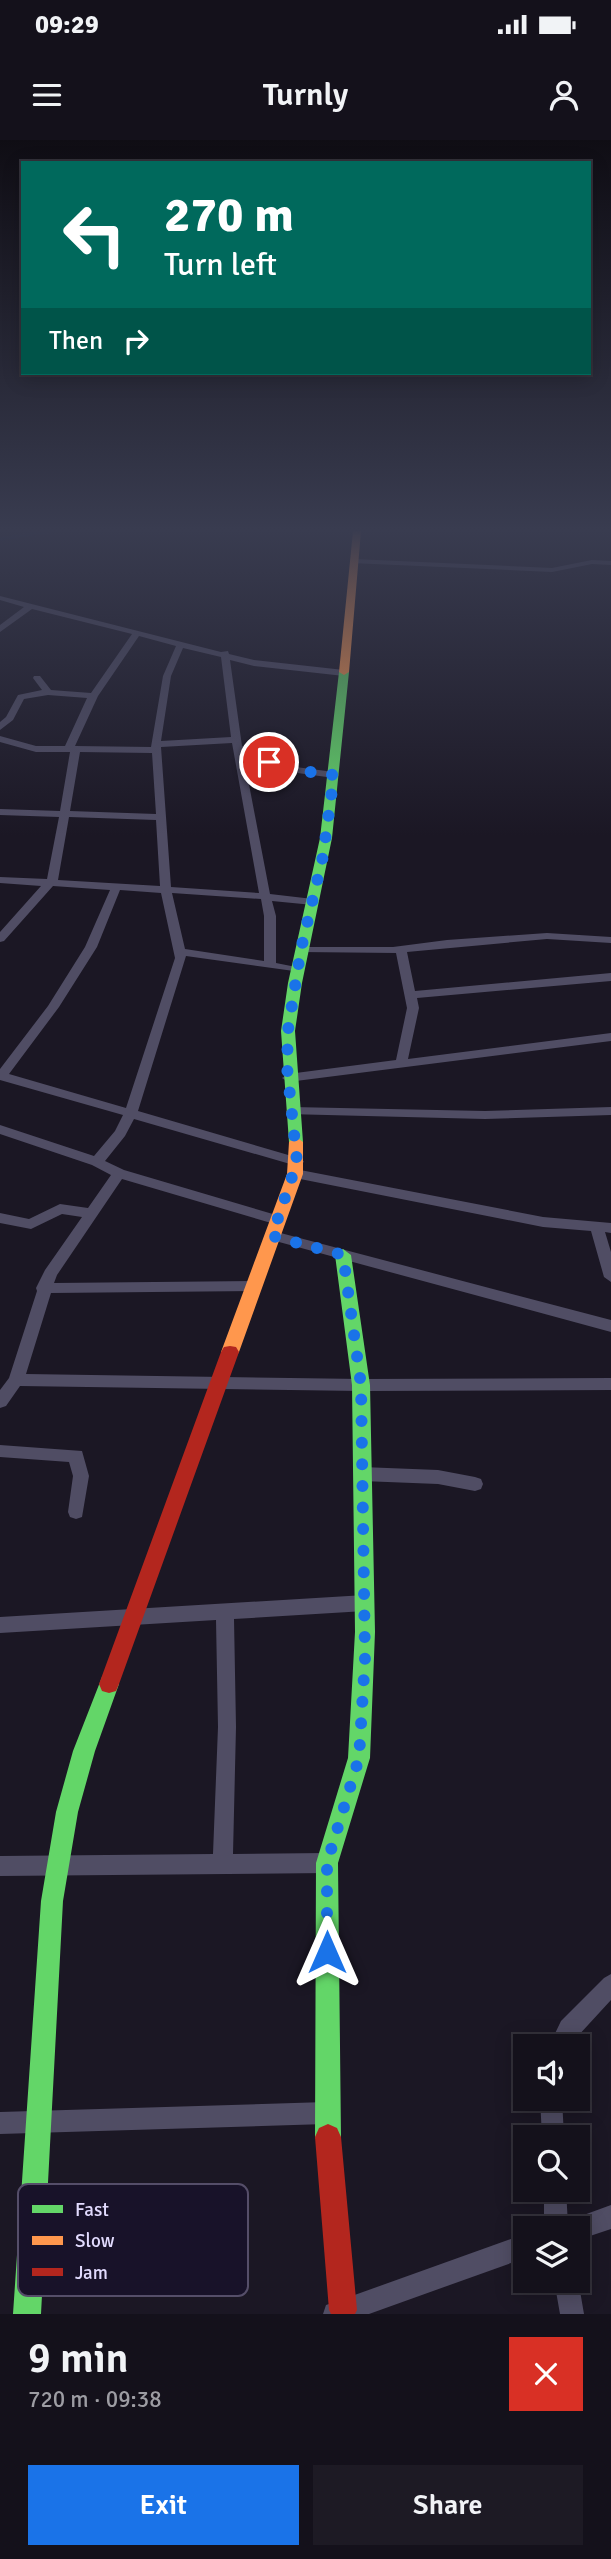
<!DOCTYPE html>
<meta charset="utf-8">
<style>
:root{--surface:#14111b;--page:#1d1a24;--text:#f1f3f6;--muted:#9d9da3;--line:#33313a;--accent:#1a73e8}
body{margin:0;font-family:Signika,sans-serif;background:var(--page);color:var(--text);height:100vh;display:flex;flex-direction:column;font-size:26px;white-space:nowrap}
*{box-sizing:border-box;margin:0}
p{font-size:23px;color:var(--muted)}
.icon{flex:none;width:38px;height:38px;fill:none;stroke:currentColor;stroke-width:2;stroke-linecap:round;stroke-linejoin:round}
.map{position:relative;height:2174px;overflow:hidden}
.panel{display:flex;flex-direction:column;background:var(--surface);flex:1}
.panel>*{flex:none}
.banner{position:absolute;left:21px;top:21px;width:570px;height:214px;border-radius:0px;box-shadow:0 4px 18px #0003,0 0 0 2px var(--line);background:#00695c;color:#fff;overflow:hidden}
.buttons{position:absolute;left:513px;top:1894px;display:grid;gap:14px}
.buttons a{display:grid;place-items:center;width:77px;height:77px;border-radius:0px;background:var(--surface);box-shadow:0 4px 18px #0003,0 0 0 2px var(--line);font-size:35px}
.pin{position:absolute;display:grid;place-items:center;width:60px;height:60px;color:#fff;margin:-30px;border:4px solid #fff;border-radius:50%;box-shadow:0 2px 7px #0007}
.me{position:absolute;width:77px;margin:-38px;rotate:0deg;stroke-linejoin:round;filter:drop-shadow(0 0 5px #0008)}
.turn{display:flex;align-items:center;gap:24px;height:147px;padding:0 28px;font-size:32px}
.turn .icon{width:91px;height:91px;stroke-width:2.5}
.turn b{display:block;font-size:49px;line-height:60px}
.then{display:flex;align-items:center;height:66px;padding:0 28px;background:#0003;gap:14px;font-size:26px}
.round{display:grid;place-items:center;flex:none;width:74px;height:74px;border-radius:0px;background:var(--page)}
.head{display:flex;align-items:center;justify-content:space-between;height:119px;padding:0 28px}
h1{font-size:42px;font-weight:600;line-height:52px}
.primary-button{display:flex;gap:14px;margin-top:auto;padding:14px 28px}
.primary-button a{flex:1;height:80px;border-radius:0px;background:var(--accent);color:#fff;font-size:28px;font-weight:600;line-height:80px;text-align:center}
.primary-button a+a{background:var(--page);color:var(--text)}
.status{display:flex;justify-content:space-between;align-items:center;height:49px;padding:0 35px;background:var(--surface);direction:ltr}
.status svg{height:19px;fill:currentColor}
header{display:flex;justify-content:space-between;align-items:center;height:91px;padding:0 28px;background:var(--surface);font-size:32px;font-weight:600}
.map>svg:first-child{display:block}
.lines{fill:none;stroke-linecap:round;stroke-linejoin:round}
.stream{stroke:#0e1c44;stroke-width:3.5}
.street{fill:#504d64;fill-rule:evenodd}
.fast{fill:#63d668;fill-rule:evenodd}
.slow{fill:#ff974d;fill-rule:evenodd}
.jam{fill:#b3261e;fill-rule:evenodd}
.route{stroke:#1a73e8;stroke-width:12;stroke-dasharray:0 21.6}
.key{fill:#181229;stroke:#554e69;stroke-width:2}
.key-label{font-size:19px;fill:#e2dbfe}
</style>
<div class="status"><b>09:29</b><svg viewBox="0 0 49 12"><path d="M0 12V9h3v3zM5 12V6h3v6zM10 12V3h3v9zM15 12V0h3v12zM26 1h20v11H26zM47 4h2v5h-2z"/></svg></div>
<header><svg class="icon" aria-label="menu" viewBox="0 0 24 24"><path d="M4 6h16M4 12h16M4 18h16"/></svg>Turnly<svg class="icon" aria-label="person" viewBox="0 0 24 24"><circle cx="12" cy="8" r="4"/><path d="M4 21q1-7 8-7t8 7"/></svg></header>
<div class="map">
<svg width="611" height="2174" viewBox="0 0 611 2174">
<rect width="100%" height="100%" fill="#1b1724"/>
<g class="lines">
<!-- stream -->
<path class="stream" d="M 0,399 L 51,391"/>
<!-- street -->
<path class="street" d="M 354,419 L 552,428 L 592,420 L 611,421 L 611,425 L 592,424 L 552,432 L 351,423 L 351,419 Z
M 0,456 L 221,512 L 228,511 L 229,514 L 254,520 L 344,530 L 348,533 L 344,536 L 254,526 L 230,520 L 242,606 L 288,626 L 334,632 L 339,635 L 334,638 L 283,631 L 243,613 L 270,754 L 313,759 L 318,762 L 313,765 L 272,761 L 276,776 L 276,823 L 301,828 L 301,832 L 186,816 L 138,971 L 302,1019 L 304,1022 L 297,1026 L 134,979 L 125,996 L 105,1021 L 124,1030 L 283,1077 L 285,1080 L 278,1085 L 122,1039 L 57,1135 L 54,1143 L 255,1141 L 260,1142 L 262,1146 L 260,1150 L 255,1151 L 51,1153 L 26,1234 L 361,1239 L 611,1238 L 611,1250 L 361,1251 L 20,1246 L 6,1266 L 0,1268 L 0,1250 L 9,1238 L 37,1151 L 36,1148 L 45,1130 L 82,1077 L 62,1074 L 31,1089 L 0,1083 L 0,1073 L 29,1079 L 60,1064 L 88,1068 L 111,1035 L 92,1025 L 0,994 L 0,985 L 94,1016 L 115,991 L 123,975 L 0,940 L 0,929 L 48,866 L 85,807 L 110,750 L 53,746 L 4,801 L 0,802 L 0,792 L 41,746 L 0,743 L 0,737 L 47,739 L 59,677 L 0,675 L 0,669 L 60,671 L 70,612 L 36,612 L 0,602 L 0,596 L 36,606 L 65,606 L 87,558 L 48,555 L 24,559 L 13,580 L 0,590 L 0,582 L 6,577 L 18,555 L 42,550 L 33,538 L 34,536 L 40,536 L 51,550 L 91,553 L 132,494 L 32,469 L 0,492 L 0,485 L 24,467 L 0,460 ZM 139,496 L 176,506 L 163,536 L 151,607 L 75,606 L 98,556 ZM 183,508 L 221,517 L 231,597 L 161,601 L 171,536 ZM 232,603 L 259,753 L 171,747 L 161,607 ZM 80,612 L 152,613 L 156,674 L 70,671 ZM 69,677 L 156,680 L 160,746 L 58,740 ZM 120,750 L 161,753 L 175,818 L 126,968 L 9,934 L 59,867 L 97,807 ZM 172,753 L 261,759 L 264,776 L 264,821 L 185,809 Z
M 547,793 L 611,797 L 611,803 L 547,799 L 407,812 L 415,851 L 611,833 L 611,841 L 417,858 L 419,868 L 408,919 L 611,893 L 611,901 L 288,942 L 282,938 L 288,934 L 396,920 L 407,868 L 396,813 L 301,812 L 297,811 L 297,807 L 393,807 L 447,800 Z
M 292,967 L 485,971 L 611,967 L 611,975 L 485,979 L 287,974 L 286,971 Z
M 295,1029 L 543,1077 L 611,1083 L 611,1093 L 605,1092 L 611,1112 L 611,1142 L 604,1137 L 591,1091 L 543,1087 L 290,1037 L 288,1034 L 290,1031 Z
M 273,1091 L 611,1180 L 611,1192 L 268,1099 L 266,1096 L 268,1093 Z
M 0,1305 L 82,1311 L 89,1336 L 82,1377 L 76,1379 L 70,1377 L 68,1372 L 73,1336 L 69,1322 L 0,1317 Z
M 362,1327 L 438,1330 L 475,1337 L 481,1339 L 483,1344 L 481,1349 L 475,1351 L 438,1344 L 362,1341 L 356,1339 L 354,1334 L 356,1329 Z
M 365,1455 L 371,1458 L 374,1463 L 371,1468 L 365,1471 L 234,1479 L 236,1587 L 233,1714 L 327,1713 L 334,1716 L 337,1723 L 334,1730 L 327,1733 L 0,1736 L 0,1716 L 213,1714 L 218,1587 L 216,1480 L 0,1493 L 0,1477 Z
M 611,1834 L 611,1860 L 577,1897 L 572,1906 L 549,1906 L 561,1881 L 604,1838 Z
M 540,1958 L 562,1958 L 564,1997 L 542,1997 Z
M 326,1962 L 334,1965 L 337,1973 L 334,1981 L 326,1984 L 0,1994 L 0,1972 Z
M 544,2049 L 566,2049 L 568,2085 L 570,2080 L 611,2065 L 611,2089 L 578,2100 L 578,2088 L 544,2088 Z
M 525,2094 L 525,2118 L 369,2174 L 323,2174 L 326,2165 L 335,2162 Z
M 578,2139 L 584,2174 L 560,2174 L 554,2140 Z"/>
<!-- fast -->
<path class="fast" d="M 344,529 L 349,532 L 332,698 L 302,843 L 295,891 L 303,1002 L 296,1007 L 289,1002 L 281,891 L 288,843 L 320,698 L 339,532 Z
M 343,1109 L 351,1115 L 370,1245 L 375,1492 L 370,1618 L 338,1723 L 341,1997 L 337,2006 L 328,2010 L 319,2006 L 315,1997 L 316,1723 L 348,1618 L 355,1492 L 352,1245 L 335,1115 Z
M 109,1535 L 116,1537 L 119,1544 L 95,1611 L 78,1672 L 63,1761 L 41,2174 L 13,2174 L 41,1761 L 56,1672 L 73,1611 L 102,1537 Z"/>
<!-- slow -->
<path class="slow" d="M 353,391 L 361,391 L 349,532 L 344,535 L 339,532 Z
M 296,997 L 303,1002 L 303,1034 L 239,1212 L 236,1217 L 224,1217 L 221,1212 L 287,1034 L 289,1002 Z"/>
<!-- jam -->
<path class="jam" d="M 230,1206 L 236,1207 L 239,1212 L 119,1544 L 116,1551 L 109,1553 L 102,1551 L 99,1544 L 221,1212 L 224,1207 Z
M 328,1984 L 337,1988 L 341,1997 L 357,2170 L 355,2174 L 331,2174 L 329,2170 L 315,1997 L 319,1988 Z"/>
</g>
<!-- sky -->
<linearGradient id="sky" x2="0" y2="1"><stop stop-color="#0f0d14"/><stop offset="0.56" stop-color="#393c50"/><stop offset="1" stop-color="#393c50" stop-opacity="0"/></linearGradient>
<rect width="611" height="696" fill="url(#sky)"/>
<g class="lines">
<!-- route -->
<path class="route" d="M 269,622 L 286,629 L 334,635 L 323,716 L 301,809 L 288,890 L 287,927 L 297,1022 L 272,1096 L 343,1115 L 361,1245 L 365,1518 L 359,1618 L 327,1723 L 327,1812"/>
</g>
<!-- legend -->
<rect x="18" y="2044" width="230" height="112" rx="10" class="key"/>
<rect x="32" y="2065" width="31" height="8" fill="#63d668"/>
<rect x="32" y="2096" width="31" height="9" fill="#ff974d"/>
<rect x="32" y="2128" width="31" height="8" fill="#b3261e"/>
<g class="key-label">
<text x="75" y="2076">Fast</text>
<text x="75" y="2107">Slow</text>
<text x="75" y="2139">Jam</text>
</g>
</svg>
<div class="buttons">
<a><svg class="icon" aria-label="sound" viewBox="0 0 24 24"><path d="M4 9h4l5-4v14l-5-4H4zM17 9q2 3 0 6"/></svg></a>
<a><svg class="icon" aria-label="search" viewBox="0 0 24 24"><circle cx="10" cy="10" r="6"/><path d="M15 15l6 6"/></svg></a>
<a><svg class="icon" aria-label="layers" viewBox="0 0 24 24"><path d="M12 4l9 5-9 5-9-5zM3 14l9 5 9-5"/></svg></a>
</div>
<div class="pin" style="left:269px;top:622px;background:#d93025"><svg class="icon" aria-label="arrive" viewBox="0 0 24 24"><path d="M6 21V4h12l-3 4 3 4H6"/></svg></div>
<svg class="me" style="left:327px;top:1812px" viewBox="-20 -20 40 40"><path d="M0-17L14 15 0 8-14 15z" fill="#1a73e8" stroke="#fff" stroke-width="4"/></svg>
<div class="banner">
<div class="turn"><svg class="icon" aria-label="left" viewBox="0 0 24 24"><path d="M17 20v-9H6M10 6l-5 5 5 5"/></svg><div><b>270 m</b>Turn left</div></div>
<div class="then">Then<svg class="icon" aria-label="right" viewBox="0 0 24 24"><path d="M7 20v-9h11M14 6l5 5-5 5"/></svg></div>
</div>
</div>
<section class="panel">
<div class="head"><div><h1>9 min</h1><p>720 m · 09:38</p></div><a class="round" style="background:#d93025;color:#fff"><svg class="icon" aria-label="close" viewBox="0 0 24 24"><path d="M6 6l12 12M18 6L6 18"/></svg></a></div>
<div class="primary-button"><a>Exit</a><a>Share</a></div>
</section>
